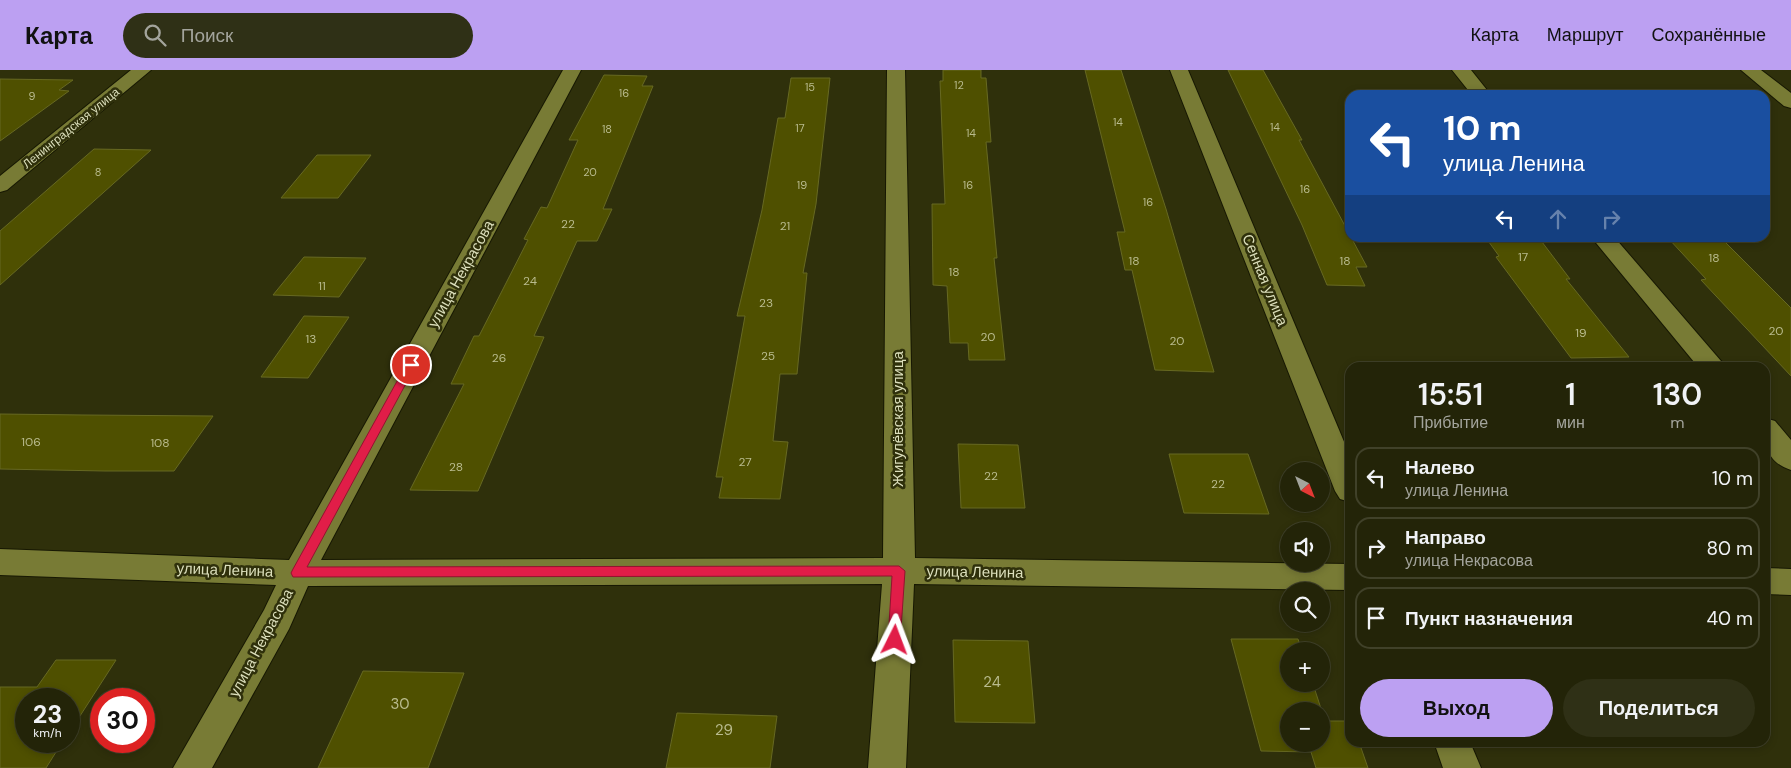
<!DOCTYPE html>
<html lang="ru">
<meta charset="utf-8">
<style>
:root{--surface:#232408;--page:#2f3016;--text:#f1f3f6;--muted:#a3a49c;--line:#404129;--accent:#bca0f2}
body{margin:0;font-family:"DM Sans",sans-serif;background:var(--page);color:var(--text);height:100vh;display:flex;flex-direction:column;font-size:19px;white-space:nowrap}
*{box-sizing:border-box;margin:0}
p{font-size:16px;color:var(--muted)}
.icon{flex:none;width:28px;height:28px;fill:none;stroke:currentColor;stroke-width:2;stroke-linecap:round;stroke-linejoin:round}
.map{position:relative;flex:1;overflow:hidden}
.drawer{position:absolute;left:1345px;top:292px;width:425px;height:385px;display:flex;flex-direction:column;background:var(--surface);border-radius:15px;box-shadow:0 2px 8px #0003,0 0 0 1px var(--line)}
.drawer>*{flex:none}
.hud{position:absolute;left:1345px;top:20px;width:425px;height:152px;border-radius:15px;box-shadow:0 2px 8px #0003,0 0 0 1px var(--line);background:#1a4fa0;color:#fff;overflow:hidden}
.needle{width:32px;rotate:138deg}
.controls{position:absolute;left:1280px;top:392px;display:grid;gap:10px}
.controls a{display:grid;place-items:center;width:50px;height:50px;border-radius:50%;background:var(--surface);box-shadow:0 2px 8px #0003,0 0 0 1px var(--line);font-size:25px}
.speed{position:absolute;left:15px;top:618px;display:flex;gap:10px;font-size:25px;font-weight:700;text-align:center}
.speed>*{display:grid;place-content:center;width:65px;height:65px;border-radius:50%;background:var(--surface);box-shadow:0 2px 8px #0003,0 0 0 1px var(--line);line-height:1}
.speed small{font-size:12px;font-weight:400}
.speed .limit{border:8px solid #d22;background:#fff;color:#111}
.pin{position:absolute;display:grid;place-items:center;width:42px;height:42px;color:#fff;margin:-21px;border:2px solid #fff;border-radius:50%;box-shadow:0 1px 5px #0007}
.me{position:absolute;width:55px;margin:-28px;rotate:3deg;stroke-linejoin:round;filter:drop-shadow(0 0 4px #0008)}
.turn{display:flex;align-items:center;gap:18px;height:105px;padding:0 15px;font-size:22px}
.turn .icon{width:65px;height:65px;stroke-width:2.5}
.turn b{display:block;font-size:35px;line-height:42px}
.lanes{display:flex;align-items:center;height:48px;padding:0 15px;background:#0003;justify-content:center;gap:25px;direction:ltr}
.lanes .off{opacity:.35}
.eta{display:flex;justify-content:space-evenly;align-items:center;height:85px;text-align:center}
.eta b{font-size:30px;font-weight:600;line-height:35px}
.action{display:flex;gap:10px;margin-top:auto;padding:10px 15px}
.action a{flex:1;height:58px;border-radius:30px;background:var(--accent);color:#111;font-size:20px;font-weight:600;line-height:58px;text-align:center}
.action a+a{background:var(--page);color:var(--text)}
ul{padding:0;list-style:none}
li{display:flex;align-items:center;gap:15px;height:62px;margin:0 10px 8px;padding:0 5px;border:2px solid var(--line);border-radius:15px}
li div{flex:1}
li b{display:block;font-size:19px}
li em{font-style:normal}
header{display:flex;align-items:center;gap:30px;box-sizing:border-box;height:70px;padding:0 25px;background:var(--accent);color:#111}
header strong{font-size:24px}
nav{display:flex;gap:28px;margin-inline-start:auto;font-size:18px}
.search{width:350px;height:45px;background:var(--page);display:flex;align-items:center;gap:12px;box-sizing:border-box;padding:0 18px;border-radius:28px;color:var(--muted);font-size:19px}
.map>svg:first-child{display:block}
.building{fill:#4f5000;stroke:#676922;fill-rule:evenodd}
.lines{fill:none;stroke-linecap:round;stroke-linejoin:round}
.street-casing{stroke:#171803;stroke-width:2}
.street{fill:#787b35;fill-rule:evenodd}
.route{fill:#e11d48;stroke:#92132f}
.labels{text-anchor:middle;stroke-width:5;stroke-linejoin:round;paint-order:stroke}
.far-number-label{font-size:11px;fill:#b9bb8d}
.far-street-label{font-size:12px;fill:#dcdfbc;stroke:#2f300b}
.number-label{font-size:12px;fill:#b9bb8d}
.street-label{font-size:15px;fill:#dcdfbc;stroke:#2f300b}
.near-number-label{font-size:15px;fill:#b9bb8d}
</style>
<header>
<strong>Карта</strong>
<div class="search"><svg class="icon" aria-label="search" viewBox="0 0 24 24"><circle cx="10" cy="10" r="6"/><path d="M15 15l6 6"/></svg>Поиск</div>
<nav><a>Карта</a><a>Маршрут</a><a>Сохранённые</a></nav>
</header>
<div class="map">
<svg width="1791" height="698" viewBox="0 0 1791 698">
<rect width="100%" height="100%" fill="#2f300b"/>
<!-- building -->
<path class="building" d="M 943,0 L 981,0 L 981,8 L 986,8 L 991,72 L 986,72 L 997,188 L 994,188 L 1005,290 L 969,290 L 968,273 L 950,273 L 947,216 L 933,215 L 932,134 L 945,134 L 940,11 L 943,11 Z
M 1085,0 L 1121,0 L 1166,139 L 1214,302 L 1155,300 L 1132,200 L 1125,200 L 1117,162 L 1125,162 Z
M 1228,0 L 1263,0 L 1302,70 L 1299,70 L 1367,197 L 1356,197 L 1365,216 L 1327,215 L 1302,155 Z
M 604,5 L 647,6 L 642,16 L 653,16 L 603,139 L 612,139 L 597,171 L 577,171 L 534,266 L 544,267 L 478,421 L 410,420 L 464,314 L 451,314 L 474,266 L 479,266 L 528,170 L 524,169 L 541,137 L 547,138 L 578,70 L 569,70 Z
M 791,8 L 830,8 L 816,134 L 803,203 L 807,203 L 797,304 L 780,304 L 773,371 L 788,372 L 780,429 L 719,428 L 723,407 L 716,407 L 745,246 L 737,246 L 762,140 L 778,48 L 785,48 Z
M 0,9 L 73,10 L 59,20 L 69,21 L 0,71 Z
M 94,79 L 151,80 L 0,215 L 0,161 Z
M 317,85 L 371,85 L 338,128 L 281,128 Z
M 1486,168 L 1539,168 L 1570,209 L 1566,209 L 1629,287 L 1571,288 L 1496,187 L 1499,186 Z
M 1668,168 L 1721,168 L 1791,238 L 1791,306 L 1701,210 L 1706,209 Z
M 304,187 L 366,188 L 339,227 L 273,225 Z
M 304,246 L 349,247 L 308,308 L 261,307 Z
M 0,344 L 84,345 L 213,346 L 174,401 L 105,401 L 0,399 Z
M 958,374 L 1018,375 L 1025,438 L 961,438 Z
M 1169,384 L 1248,384 L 1269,444 L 1184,443 Z
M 1231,569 L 1298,569 L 1302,581 L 1289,581 L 1289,614 L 1313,614 L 1325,651 L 1350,651 L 1350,672 L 1359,672 L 1368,698 L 1316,698 L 1311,682 L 1261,681 ZM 1289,641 L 1321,641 L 1321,674 L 1289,674 Z
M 953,570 L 1028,571 L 1035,653 L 955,652 Z
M 56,590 L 116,590 L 69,663 L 69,629 L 26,629 L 26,671 L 63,671 L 46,698 L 0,698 L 0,617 L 37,617 Z
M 363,601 L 464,603 L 428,698 L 318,698 Z
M 677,643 L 777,646 L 770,698 L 666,698 Z"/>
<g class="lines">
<defs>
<path id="street" d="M 131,0 L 151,0 L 7,120 L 0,122 L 0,106 Z
M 563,0 L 581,0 L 321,490 L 883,488 L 887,0 L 905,0 L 915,488 L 1350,494 L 1350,520 L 914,514 L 906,698 L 868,698 L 882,514 L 308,516 L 289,559 L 212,698 L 173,698 L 264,540 L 276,515 L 0,505 L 0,479 L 289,490 Z
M 1170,0 L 1188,0 L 1350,386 L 1350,432 L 1340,429 L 1335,421 Z
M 1452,0 L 1471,0 L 1491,25 L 1472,25 Z
M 1741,0 L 1761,0 L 1791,23 L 1791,38 L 1784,36 Z
M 1592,168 L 1615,168 L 1727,298 L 1699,298 Z
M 1765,348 L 1775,351 L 1791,370 L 1791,400 C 1764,391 1765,372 1765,348 Z
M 1765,498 L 1791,499 L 1791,525 L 1765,524 Z
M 1434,672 L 1470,672 L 1481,698 L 1443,698 Z"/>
</defs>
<!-- street casing -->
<use href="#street" class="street-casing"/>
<!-- street -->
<use href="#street" class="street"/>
</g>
<!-- route -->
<path class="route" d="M 411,291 L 416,295 L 307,497 L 899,496 L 905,501 L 900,574 L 895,576 L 890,574 L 888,570 L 892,506 L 293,507 L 291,503 L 293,499 L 406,295 Z"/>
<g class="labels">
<!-- far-number labels -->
<g class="far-number-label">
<text x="959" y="19">12</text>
<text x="810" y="21">15</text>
<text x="624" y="27">16</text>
<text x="32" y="30">9</text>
<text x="1118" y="56">14</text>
<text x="1275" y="61">14</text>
<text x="800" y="62">17</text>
<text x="607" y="63">18</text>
<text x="971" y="67">14</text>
<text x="98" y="106">8</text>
<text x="590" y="106">20</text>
<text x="802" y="119">19</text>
<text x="968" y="119">16</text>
<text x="1305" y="123">16</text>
<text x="1148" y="136">16</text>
</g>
<!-- far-street labels -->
<g class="far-street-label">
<text transform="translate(71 58) rotate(-39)" y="4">Ленинградская улица</text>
</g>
<!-- number labels -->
<g class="number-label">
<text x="568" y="158">22</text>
<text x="785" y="160">21</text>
<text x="1523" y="191">17</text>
<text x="1714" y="192">18</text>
<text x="1134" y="195">18</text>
<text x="1345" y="195">18</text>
<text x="954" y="206">18</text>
<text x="530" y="215">24</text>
<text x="322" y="220">11</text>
<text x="766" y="237">23</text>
<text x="1776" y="265">20</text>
<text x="1581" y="267">19</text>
<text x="988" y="271">20</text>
<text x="311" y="273">13</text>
<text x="1177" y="275">20</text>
<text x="768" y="290">25</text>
<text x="499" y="292">26</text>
<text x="31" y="376">106</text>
<text x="160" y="377">108</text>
<text x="745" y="396">27</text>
<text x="456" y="401">28</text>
<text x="991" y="410">22</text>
<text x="1218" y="418">22</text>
</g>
<!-- street labels -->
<g class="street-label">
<text transform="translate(461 204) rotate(-61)" y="5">улица Некрасова</text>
<text transform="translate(1265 210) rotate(68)" y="5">Сенная улица</text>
<text transform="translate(898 349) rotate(-90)" y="5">Жигулёвская улица</text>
<text transform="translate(225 500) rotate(2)" y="5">улица Ленина</text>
<text transform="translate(975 502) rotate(1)" y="5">улица Ленина</text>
<text transform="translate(261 573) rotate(-62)" y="5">улица Некрасова</text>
</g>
<!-- near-number labels -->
<g class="near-number-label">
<text x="992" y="617">24</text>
<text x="400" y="639">30</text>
<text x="724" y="665">29</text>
</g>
</g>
</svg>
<div class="controls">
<a><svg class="needle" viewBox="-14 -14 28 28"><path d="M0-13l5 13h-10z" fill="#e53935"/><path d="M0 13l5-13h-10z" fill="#a3a49c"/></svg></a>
<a><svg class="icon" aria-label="sound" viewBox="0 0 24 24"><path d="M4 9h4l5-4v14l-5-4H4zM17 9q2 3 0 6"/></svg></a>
<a><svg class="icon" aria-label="search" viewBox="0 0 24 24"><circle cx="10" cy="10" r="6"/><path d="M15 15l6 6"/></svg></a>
<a>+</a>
<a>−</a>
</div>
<div class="speed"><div>23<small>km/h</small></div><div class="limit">30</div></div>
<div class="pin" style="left:411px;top:295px;background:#d93025"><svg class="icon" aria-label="arrive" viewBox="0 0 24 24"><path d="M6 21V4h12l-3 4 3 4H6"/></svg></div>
<svg class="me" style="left:895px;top:570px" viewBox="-20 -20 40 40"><path d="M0-17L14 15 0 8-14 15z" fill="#e11d48" stroke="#fff" stroke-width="4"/></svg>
<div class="hud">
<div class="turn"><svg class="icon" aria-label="left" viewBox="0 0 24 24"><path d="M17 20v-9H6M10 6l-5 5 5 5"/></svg><div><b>10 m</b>улица Ленина</div></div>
<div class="lanes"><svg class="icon" aria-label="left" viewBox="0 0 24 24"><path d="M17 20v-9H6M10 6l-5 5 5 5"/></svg><svg class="icon off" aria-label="ahead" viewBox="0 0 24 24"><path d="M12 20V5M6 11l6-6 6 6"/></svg><svg class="icon off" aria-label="right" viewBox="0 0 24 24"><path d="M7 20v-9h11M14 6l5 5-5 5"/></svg></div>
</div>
<section class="drawer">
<div class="eta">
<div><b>15:51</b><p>Прибытие</p></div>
<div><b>1</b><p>мин</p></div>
<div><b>130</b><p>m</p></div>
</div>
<ul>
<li><svg class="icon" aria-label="left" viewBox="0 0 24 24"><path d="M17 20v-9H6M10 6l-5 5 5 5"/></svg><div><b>Налево</b><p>улица Ленина</p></div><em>10 m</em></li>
<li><svg class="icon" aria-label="right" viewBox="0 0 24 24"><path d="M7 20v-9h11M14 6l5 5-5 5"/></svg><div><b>Направо</b><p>улица Некрасова</p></div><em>80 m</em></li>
<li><svg class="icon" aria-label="arrive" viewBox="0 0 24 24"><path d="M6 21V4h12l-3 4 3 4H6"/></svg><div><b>Пункт назначения</b></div><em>40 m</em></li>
</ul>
<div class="action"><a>Выход</a><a>Поделиться</a></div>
</section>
</div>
